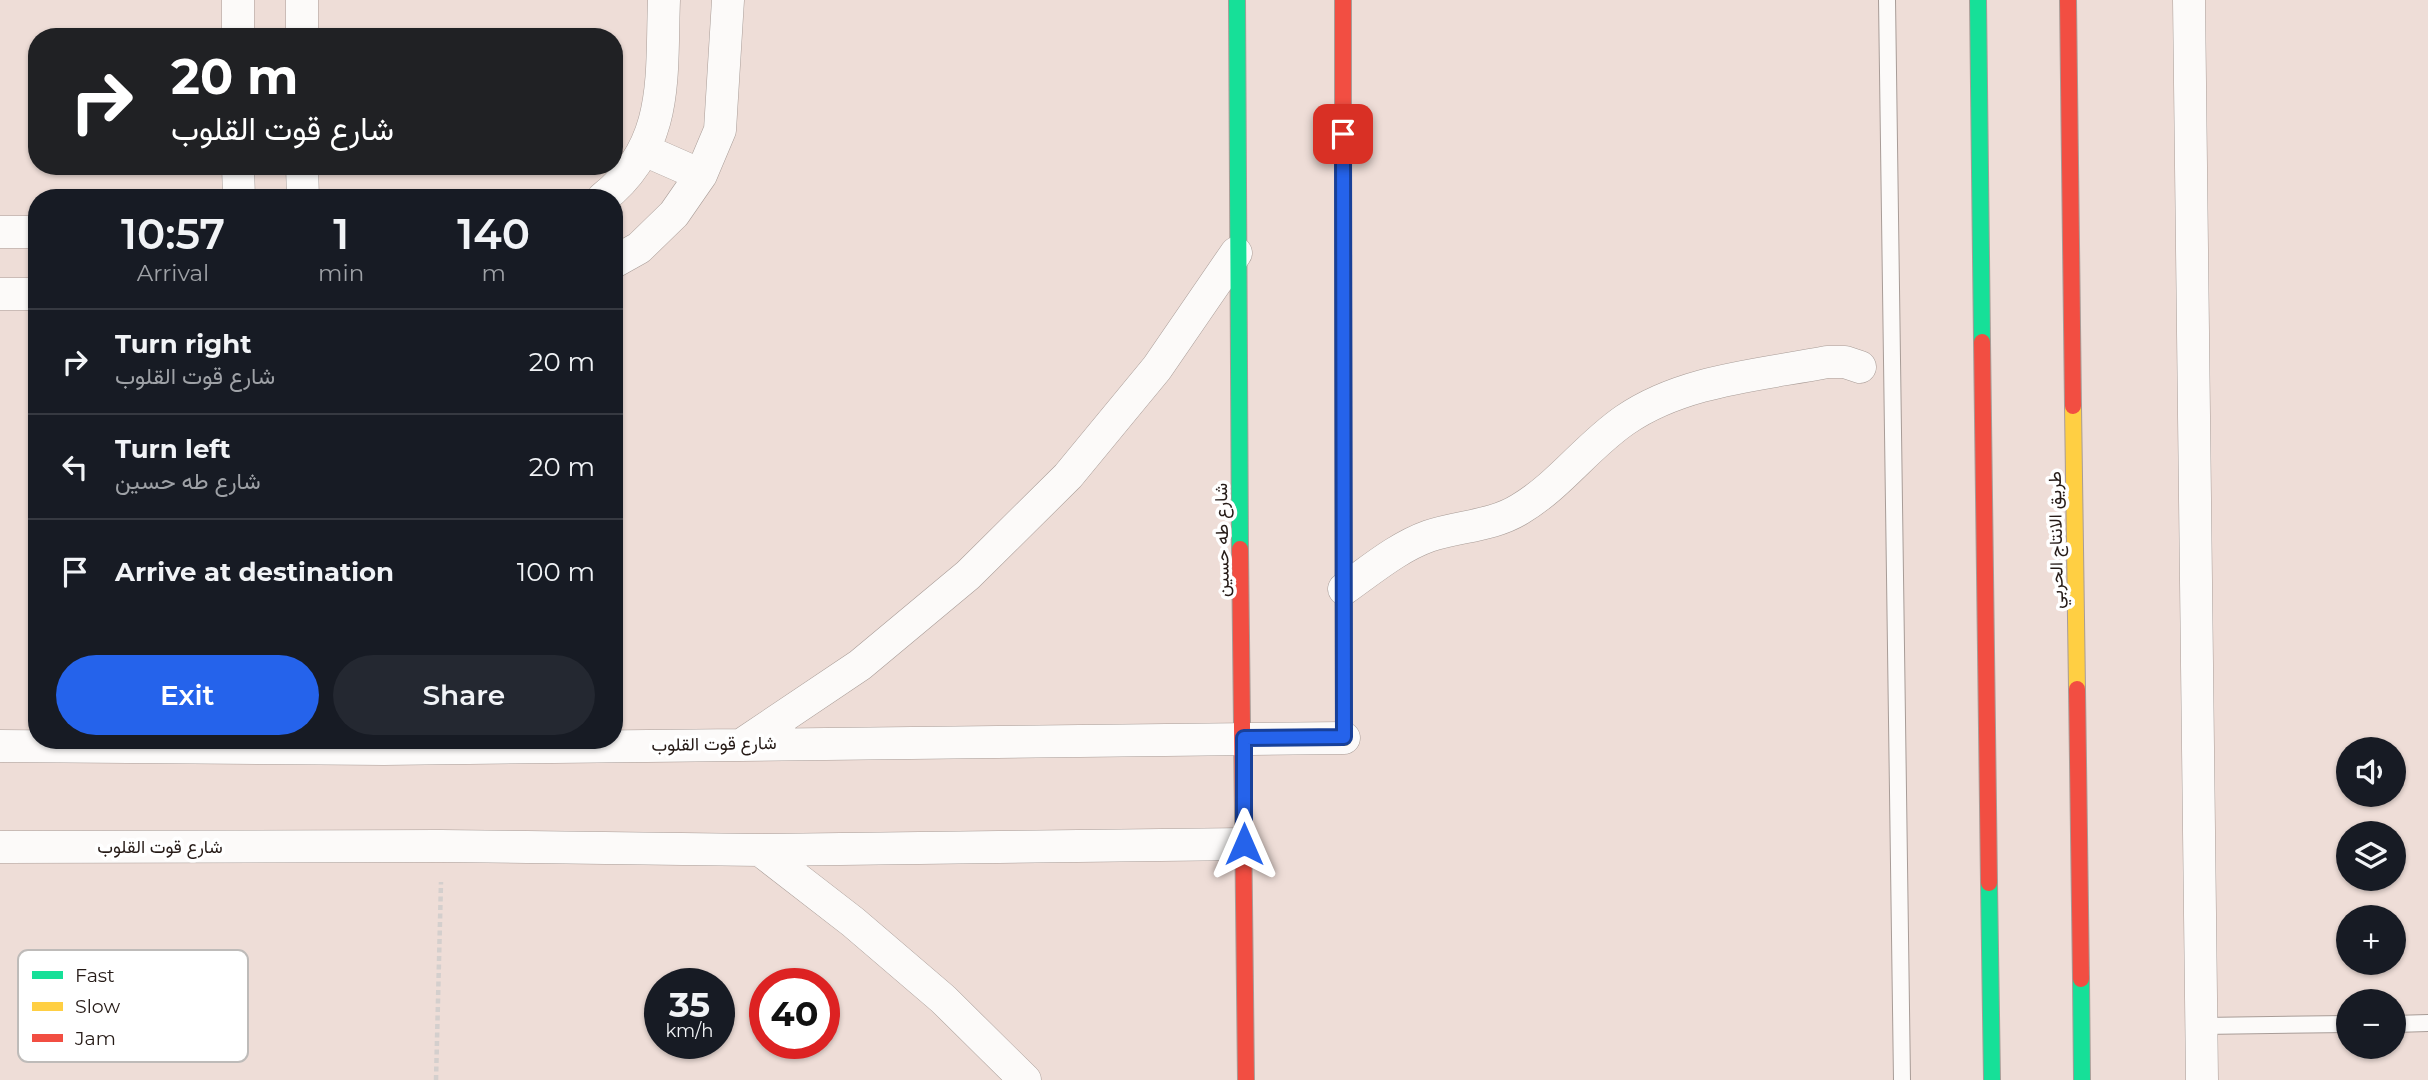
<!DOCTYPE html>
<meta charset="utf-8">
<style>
:root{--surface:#171b24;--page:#242831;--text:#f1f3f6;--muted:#9ea1a6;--line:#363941;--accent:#2563eb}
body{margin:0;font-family:Montserrat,Vazirmatn,sans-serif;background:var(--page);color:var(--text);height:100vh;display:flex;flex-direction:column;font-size:26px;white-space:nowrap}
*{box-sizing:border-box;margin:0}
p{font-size:23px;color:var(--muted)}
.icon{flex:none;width:38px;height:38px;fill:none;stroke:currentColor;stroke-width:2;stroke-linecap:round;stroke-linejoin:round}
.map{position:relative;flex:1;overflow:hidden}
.panel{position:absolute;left:28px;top:189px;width:595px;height:560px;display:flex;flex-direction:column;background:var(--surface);border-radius:28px;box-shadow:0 2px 5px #0004}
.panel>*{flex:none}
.banner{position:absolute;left:28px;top:28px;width:595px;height:147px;border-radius:28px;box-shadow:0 2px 5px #0004;background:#202124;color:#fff;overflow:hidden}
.fabs{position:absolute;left:2336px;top:737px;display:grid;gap:14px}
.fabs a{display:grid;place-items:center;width:70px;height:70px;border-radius:50%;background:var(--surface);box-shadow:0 2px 5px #0004;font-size:35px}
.speed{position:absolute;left:644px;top:968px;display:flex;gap:14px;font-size:35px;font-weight:700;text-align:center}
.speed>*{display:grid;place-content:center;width:91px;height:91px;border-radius:50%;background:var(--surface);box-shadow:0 2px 5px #0004;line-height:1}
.speed small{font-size:18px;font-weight:400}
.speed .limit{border:10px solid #d22;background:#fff;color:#111}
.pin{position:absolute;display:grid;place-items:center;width:60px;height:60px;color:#fff;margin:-30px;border-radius:14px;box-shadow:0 4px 10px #0006}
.me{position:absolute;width:77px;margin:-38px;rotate:0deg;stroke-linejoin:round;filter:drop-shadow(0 0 5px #0008)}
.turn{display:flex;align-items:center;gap:24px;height:147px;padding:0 28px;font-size:32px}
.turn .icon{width:91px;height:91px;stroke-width:2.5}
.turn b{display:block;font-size:49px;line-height:60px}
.eta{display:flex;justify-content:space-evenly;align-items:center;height:119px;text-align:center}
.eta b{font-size:42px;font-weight:600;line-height:49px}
.primary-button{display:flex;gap:14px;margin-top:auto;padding:14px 28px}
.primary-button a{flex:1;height:80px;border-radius:42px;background:var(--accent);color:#fff;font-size:28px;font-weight:600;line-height:80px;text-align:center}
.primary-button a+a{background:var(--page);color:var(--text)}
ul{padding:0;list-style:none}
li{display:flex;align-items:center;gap:21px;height:105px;padding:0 28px;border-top:2px solid var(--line)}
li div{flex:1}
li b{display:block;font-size:26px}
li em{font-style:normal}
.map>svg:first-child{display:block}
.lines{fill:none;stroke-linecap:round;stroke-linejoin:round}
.lane-casing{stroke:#a89c97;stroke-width:18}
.street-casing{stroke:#a89c97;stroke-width:33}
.fast-casing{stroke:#a89c97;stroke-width:18}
.slow-casing{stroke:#a89c97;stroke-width:18}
.jam-casing{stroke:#a89c97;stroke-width:18}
.path{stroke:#d4cfcd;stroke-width:4.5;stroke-dasharray:5 3.5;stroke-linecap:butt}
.lane{stroke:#fcfaf9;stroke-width:16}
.street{stroke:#fcfaf9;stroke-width:32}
.fast{stroke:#16e098;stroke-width:16}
.slow{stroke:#ffcf43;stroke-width:16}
.jam{stroke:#f24e42;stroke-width:16}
.route-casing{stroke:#184099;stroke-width:18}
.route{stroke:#2563eb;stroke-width:12}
.labels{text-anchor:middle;stroke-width:7;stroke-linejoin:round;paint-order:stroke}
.street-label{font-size:18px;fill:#261b17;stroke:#fff}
.key{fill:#fff;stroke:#bebbb9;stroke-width:2}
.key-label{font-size:19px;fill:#261b17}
</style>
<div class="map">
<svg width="2428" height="1080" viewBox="0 0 2428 1080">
<rect width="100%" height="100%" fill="#eeddd7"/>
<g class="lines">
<defs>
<path id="lane" d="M 1887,0 L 1902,1080
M 2394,1024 L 2428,1023
M 2202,1026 L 2348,1024"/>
<path id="street" d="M 238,0 L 238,37
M 302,0 L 302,37
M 2189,0 L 2202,1080
M 644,150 L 701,175
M 238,166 L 239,198
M 302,166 L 303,198
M 603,198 C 670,145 661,77 664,0
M 0,232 L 37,232
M 614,262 L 639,248 L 674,214 L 701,175 L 720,130 L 728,0
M 0,294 L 37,294
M 1344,589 C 1371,570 1398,547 1429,536 C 1459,526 1493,526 1520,509 C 1560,485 1587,446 1625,420 C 1683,380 1760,375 1827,362 L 1845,362 L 1860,367
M 744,743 L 860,665 L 968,575 L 1068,476 L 1157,368 L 1236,253
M 0,746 L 384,749 L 1344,738
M 0,847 L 441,846 L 760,850 L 1244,844
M 760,850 L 853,922 L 943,999 L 1025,1080"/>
<path id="fast" d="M 1237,0 L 1240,549
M 1978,0 L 1982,342
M 1989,883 L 1992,1080
M 2081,979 L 2082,1080"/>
<path id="slow" d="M 1343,299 L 1344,738
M 2073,406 L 2077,689"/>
<path id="jam" d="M 1343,0 L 1343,299
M 2068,0 L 2073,406
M 1982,342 L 1989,883
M 1240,549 L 1246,1080
M 2077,689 L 2081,979"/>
</defs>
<!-- lane casing -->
<use href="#lane" class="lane-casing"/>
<!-- street casing -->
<use href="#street" class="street-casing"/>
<!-- fast casing -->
<use href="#fast" class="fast-casing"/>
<!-- slow casing -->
<use href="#slow" class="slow-casing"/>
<!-- jam casing -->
<use href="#jam" class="jam-casing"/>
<!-- path -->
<path class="path" d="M 436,1080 L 441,882"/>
<!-- lane -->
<use href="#lane" class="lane"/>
<!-- street -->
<use href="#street" class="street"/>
<!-- fast -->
<use href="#fast" class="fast"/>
<!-- slow -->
<use href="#slow" class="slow"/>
<!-- jam -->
<use href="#jam" class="jam"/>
</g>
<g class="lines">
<defs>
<path id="route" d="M 1244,844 L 1244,738 L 1344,737 L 1343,134"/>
</defs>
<!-- route casing -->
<use href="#route" class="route-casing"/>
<!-- route -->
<use href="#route" class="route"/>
</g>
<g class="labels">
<!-- street labels -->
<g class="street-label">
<text transform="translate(1222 540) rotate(-91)" y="6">شارع طه حسين</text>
<text transform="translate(2056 540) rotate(-91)" y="6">طريق الانتاج الحربي</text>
<text transform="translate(714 744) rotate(-1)" y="6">شارع قوت القلوب</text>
<text x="160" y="853">شارع قوت القلوب</text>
</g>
</g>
<!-- legend -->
<rect x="18" y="950" width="230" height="112" rx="10" class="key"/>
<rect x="32" y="971" width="31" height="8" fill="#16e098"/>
<rect x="32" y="1002" width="31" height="9" fill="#ffcf43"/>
<rect x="32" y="1034" width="31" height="8" fill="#f24e42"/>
<g class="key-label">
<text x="75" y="982">Fast</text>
<text x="75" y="1013">Slow</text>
<text x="75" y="1045">Jam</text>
</g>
</svg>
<div class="fabs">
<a><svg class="icon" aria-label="sound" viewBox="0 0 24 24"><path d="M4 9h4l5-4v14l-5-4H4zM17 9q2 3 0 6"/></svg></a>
<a><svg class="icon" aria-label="layers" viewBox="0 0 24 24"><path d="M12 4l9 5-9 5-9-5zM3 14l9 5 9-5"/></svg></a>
<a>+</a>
<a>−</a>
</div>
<div class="speed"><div>35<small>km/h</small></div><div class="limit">40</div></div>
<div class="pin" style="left:1343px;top:134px;background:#d93025"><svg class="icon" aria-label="arrive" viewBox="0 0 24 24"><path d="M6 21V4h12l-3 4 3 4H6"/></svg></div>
<svg class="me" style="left:1244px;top:844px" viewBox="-20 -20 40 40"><path d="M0-17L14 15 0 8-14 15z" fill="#2563eb" stroke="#fff" stroke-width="4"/></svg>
<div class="banner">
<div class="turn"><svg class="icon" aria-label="right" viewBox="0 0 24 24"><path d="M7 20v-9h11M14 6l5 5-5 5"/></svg><div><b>20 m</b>شارع قوت القلوب</div></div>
</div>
<section class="panel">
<div class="eta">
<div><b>10:57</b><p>Arrival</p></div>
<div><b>1</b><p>min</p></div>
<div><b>140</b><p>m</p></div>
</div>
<ul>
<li><svg class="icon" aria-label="right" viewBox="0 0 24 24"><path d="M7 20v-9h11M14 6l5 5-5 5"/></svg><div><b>Turn right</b><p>شارع قوت القلوب</p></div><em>20 m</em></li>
<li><svg class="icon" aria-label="left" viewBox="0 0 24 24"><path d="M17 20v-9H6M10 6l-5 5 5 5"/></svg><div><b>Turn left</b><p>شارع طه حسين</p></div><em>20 m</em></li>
<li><svg class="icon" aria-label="arrive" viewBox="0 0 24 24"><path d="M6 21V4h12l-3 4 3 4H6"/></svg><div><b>Arrive at destination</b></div><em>100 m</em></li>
</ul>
<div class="primary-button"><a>Exit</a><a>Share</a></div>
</section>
</div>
